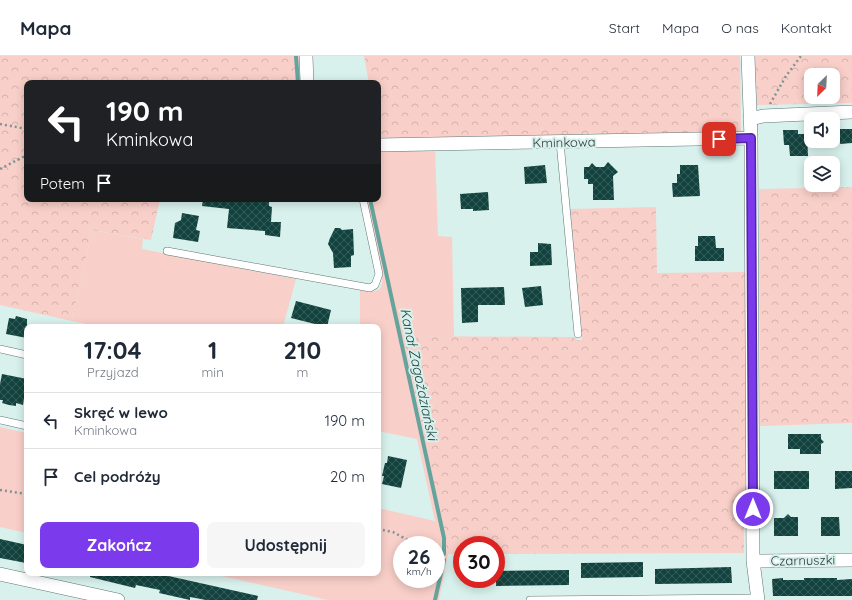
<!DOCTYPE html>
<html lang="pl">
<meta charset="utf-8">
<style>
:root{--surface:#fff;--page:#f6f6f7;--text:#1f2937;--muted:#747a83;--line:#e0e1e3;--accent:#7c3aed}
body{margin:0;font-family:Quicksand,sans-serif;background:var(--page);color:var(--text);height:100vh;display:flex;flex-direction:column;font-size:15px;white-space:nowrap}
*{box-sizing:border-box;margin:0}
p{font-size:13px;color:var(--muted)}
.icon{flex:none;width:22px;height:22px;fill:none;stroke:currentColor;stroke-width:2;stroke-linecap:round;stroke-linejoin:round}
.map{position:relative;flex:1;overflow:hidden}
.details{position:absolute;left:24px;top:268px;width:357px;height:252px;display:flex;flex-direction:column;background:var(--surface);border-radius:8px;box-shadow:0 2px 10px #0003}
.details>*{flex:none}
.guide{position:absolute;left:24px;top:24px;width:357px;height:122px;border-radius:8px;box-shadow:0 2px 10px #0003;background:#202124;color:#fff;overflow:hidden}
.needle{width:26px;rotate:204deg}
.fabs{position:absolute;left:804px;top:12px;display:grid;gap:8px}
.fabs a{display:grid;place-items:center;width:36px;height:36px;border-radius:8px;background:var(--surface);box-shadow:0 2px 10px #0003;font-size:20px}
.speed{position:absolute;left:393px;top:480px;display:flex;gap:8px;font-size:20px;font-weight:700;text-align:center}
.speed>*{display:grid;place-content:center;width:52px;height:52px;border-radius:50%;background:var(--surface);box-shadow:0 2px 10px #0003;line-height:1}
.speed small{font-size:10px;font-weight:400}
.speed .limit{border:6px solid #d22;background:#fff;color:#111}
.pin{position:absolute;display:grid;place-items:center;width:34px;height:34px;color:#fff;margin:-17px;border-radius:8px;box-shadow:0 2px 6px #0006}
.me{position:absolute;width:44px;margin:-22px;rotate:0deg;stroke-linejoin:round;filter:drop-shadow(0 0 3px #0008)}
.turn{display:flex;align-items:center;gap:14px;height:84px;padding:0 16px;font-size:18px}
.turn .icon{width:52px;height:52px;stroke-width:2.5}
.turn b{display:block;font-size:28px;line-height:34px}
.then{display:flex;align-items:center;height:38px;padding:0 16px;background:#0003;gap:8px;font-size:15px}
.eta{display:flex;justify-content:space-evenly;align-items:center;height:68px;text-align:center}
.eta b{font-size:24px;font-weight:700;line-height:28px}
.primary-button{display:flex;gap:8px;margin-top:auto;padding:8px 16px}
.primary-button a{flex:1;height:46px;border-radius:8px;background:var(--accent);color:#fff;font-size:16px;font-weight:700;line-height:46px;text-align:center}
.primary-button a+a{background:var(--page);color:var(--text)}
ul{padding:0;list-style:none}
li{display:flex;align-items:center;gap:12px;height:56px;padding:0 16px;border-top:1px solid var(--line)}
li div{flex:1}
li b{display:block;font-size:15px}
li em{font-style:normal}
header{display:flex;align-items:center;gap:24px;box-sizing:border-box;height:56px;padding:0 20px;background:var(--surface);border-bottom:1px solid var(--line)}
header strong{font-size:19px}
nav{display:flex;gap:22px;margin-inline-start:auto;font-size:14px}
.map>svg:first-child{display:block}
.grass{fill:#f9cfc9;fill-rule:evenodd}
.forest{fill:url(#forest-crowns);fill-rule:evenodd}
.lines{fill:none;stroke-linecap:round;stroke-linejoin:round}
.stream{stroke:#64a49c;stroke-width:4}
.building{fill:url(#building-cross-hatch)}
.service-casing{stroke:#607773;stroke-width:8}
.minor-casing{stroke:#607773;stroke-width:14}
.path{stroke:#819390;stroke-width:2.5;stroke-dasharray:2 3;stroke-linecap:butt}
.service{stroke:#fff;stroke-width:7}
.minor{stroke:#fff;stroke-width:13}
.route-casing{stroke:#51269a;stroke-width:10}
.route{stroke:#7c3aed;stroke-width:7}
.labels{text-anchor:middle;stroke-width:4;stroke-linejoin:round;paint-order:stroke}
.street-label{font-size:13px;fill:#303a39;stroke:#d8f1ed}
.water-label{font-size:14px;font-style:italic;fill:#1e4642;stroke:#d8f1ed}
</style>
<header>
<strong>Mapa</strong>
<nav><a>Start</a><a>Mapa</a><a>O nas</a><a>Kontakt</a></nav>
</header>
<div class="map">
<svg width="852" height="544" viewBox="0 0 852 544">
<defs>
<pattern id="forest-crowns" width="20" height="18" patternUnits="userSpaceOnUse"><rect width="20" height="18" fill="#f9cfc9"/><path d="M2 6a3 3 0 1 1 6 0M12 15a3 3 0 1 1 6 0" fill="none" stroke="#d6b2ad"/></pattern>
<pattern id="building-cross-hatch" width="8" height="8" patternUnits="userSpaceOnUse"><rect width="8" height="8" fill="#13433e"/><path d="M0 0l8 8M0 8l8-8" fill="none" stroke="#365d59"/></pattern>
</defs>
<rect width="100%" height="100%" fill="#d8f1ed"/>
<!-- grass -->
<path class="grass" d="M 435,92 L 438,180 L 452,181 L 454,281 L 403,280 L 448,498 L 439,544 L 328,544 L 208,517 L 378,517 L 378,452 L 435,465 L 417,383 L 378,375 L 378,271 L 360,271 L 360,234 L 372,236 L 380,233 L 382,228 L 382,222 L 366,143 L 378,143 L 378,93 ZM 402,489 L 436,489 L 436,523 L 402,523 Z
M 92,174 L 143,183 L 142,193 L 296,223 L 283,271 L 102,271 L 72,265 Z
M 0,371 L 27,377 L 27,477 L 0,471 Z"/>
<!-- forest -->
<path class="forest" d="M 0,0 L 303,0 L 305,27 L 27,27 L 27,143 L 160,143 L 151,184 L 92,174 L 72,265 L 0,249 Z
M 364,0 L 740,0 L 741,77 L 380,84 L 378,72 L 378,27 L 369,27 Z
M 755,0 L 852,0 L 852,47 L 757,49 ZM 811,19 L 833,19 L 833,41 L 811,41 Z
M 852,131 L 852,367 L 760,370 L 759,133 Z
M 656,151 L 657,217 L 748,216 L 744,497 L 496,498 L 496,489 L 462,489 L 462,498 L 448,498 L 403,280 L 573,281 L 577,284 L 582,284 L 570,153 Z"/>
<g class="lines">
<!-- stream -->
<path class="stream" d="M 296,0 L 298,27
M 370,143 L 444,482 L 444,498
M 435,544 L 444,504"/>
</g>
<!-- building -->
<path class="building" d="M 840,73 L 852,73 L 852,87 L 840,88 Z
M 783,74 L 798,74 L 798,78 L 807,78 L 808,100 L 790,100 L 789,89 L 784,89 Z
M 608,106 L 618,116 L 613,120 L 614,144 L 593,144 L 593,128 L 588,128 L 588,123 L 584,123 L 584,111 L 589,111 L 592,107 L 596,111 L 604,111 Z
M 545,109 L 547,127 L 525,128 L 524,111 Z
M 680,109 L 698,109 L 700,140 L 673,141 L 672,127 L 677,127 L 677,118 L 680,118 Z
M 488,136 L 489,154 L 473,155 L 473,153 L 461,153 L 460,138 Z
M 203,143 L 269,143 L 269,150 L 272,151 L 271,166 L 281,166 L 280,181 L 265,179 L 265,175 L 227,172 L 229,153 L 202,150 Z
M 182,157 L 199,160 L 196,174 L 200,175 L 198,186 L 173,182 L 175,167 L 181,164 Z
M 335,172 L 340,172 L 342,174 L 353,173 L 354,199 L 351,200 L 351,211 L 334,212 L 333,197 L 328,188 L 330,182 Z
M 698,180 L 715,180 L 716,192 L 724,192 L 724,205 L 695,205 L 695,190 L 698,190 Z
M 538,187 L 551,188 L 552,209 L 530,210 L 530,196 L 538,196 Z
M 541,230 L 543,249 L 525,251 L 522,232 Z
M 504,231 L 505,249 L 478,249 L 478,266 L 462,267 L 461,232 Z
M 296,245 L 331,254 L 327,271 L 291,262 Z
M 16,260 L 27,263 L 27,282 L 6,278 L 9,262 L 15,263 Z
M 2,318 L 27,323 L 23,349 L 16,347 L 16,350 L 9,349 L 2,347 L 3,344 L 0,344 L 0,328 Z
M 788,378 L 821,378 L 821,383 L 824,386 L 821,388 L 821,398 L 800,398 L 800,393 L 788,393 Z
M 388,400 L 407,404 L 401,432 L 382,428 L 384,420 L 382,420 L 385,407 L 387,407 Z
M 774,415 L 809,415 L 809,433 L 774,433 Z
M 835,415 L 852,415 L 852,432 L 835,433 Z
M 788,458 L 791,461 L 798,461 L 798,480 L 774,480 L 774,462 L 784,462 Z
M 821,461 L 839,461 L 840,480 L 821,480 Z
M 0,483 L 27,489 L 26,507 L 0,502 Z
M 643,506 L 643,521 L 581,522 L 581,507 Z
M 731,511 L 732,527 L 655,528 L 655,513 Z
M 569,514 L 569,529 L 496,530 L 496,515 Z
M 90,517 L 155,517 L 258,540 L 257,544 L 206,544 L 190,541 L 190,544 L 159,537 L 160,534 L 136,529 L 135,532 L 90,521 Z
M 783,522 L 783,524 L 804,524 L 804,522 L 837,522 L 837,524 L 852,523 L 852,540 L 773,540 L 772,523 Z"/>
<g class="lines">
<defs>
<path id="service" d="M 560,86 L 578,278
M 167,195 L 370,232 L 375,229 L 379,218 L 363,143
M 0,293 L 27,299
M 0,364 L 27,370
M 530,544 L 758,542"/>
<path id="minor" d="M 306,0 L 307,27
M 748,0 L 751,82 L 753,505 L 758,544
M 750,63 L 763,60 L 852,56
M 378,89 L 751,82
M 753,505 L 852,504
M 0,518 L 118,544"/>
</defs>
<!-- service casing -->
<use href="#service" class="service-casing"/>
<!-- minor casing -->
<use href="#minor" class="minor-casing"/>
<!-- path -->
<path class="path" d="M 770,48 L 786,20 L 801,0
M 0,68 L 27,73
M 0,113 L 27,99
M 0,434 L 27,438
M 378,473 L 393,476 L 417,489
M 436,499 L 438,500"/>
<!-- service -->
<use href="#service" class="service"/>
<!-- minor -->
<use href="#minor" class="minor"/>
</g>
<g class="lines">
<defs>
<path id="route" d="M 719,83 L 751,82 L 753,453"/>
</defs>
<!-- route casing -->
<use href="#route" class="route-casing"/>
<!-- route -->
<use href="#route" class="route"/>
</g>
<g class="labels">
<!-- street labels -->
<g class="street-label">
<text transform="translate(564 86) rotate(-1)" y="5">Kminkowa</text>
<text transform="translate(803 504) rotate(-1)" y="5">Czarnuszki</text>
</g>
<!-- water labels -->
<g class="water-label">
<text transform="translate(419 318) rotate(78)" y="5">Kanał Zagoździański</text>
</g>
</g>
</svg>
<div class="fabs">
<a><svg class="needle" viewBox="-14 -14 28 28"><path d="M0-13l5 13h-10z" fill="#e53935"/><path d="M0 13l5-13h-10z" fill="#747a83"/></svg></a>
<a><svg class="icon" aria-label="sound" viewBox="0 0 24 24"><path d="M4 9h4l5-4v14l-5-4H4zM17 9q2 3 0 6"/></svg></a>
<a><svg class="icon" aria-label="layers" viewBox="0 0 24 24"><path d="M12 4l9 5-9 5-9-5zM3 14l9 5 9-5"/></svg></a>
</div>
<div class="speed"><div>26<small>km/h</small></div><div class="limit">30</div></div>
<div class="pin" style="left:719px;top:83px;background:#d93025"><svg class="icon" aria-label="arrive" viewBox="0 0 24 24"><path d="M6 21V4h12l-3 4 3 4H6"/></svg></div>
<svg class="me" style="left:753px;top:453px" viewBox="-20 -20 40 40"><circle r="17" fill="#7c3aed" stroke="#fff" stroke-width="3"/><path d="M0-11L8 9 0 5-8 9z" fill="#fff"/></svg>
<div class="guide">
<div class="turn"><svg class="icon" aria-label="left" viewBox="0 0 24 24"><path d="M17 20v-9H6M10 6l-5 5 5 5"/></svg><div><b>190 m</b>Kminkowa</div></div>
<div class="then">Potem<svg class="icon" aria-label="arrive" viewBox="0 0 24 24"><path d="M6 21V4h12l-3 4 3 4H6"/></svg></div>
</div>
<section class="details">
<div class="eta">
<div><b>17:04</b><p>Przyjazd</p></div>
<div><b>1</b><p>min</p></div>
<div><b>210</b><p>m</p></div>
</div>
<ul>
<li><svg class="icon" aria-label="left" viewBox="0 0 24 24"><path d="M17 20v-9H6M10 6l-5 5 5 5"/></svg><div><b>Skręć w lewo</b><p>Kminkowa</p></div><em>190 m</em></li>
<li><svg class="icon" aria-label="arrive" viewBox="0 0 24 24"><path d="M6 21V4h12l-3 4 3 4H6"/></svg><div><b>Cel podróży</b></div><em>20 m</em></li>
</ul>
<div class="primary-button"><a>Zakończ</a><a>Udostępnij</a></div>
</section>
</div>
